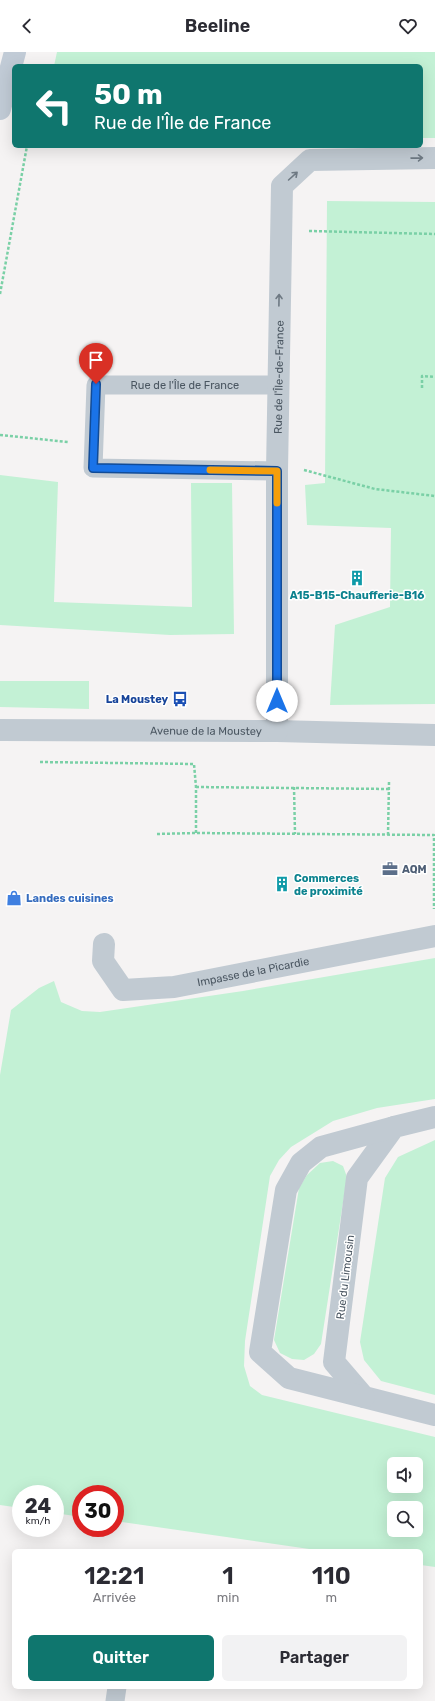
<!DOCTYPE html>
<html lang="fr">
<meta charset="utf-8">
<style>
:root{--surface:#fff;--page:#f2f2f3;--text:#2b2b33;--muted:#7c7c81;--accent:#0f766e}
body{margin:0;font-family:Rubik,sans-serif;background:var(--page);color:var(--text);height:100vh;display:flex;flex-direction:column;font-size:15px;white-space:nowrap}
*{box-sizing:border-box;margin:0}
p{font-size:13px;color:var(--muted)}
.icon{flex:none;width:22px;height:22px;fill:none;stroke:currentColor;stroke-width:2;stroke-linecap:round;stroke-linejoin:round}
.map{position:relative;flex:1;overflow:hidden}
.side{position:absolute;left:12px;top:1497px;width:411px;height:140px;display:flex;flex-direction:column;background:var(--surface);border-radius:6px;box-shadow:0 4px 16px #0002}
.side>*{flex:none}
.top-card{position:absolute;left:12px;top:12px;width:411px;height:84px;border-radius:6px;box-shadow:0 4px 16px #0002;background:#0f766e;color:#fff;overflow:hidden}
.tools{position:absolute;left:387px;top:1405px;display:grid;gap:8px}
.tools a{display:grid;place-items:center;width:36px;height:36px;border-radius:6px;background:var(--surface);box-shadow:0 4px 16px #0002;font-size:20px}
.speed{position:absolute;left:12px;top:1433px;display:flex;gap:8px;font-size:20px;font-weight:700;text-align:center}
.speed>*{display:grid;place-content:center;width:52px;height:52px;border-radius:50%;background:var(--surface);box-shadow:0 4px 16px #0002;line-height:1}
.speed small{font-size:10px;font-weight:400}
.speed .limit{border:6px solid #d22;background:#fff;color:#111}
.pin{position:absolute;display:grid;place-items:center;width:34px;height:34px;color:#fff;margin:-41px -17px;border-radius:50% 50% 50% 0;rotate:-45deg;box-shadow:0 0 4px #0007}
.pin .icon{rotate:45deg}
.me{position:absolute;width:44px;margin:-22px;rotate:0deg;stroke-linejoin:round;filter:drop-shadow(0 0 3px #0008)}
.turn{display:flex;align-items:center;gap:14px;height:84px;padding:0 16px;font-size:18px}
.turn .icon{width:52px;height:52px;stroke-width:2.5}
.turn b{display:block;font-size:28px;line-height:34px}
.eta{display:flex;justify-content:space-evenly;align-items:center;height:68px;text-align:center}
.eta b{font-size:24px;font-weight:600;line-height:28px}
.button{display:flex;gap:8px;margin-top:auto;padding:8px 16px}
.button a{flex:1;height:46px;border-radius:6px;background:var(--accent);color:#fff;font-size:16px;font-weight:600;line-height:46px;text-align:center}
.button a+a{background:var(--page);color:var(--text)}
header{display:flex;justify-content:space-between;align-items:center;height:52px;padding:0 16px;background:var(--surface);font-size:18px;font-weight:600}
.map>svg:first-child{display:block}
.green{fill:#c3f1d5;fill-rule:evenodd}
.lines{fill:none;stroke-linecap:round;stroke-linejoin:round}
.path{stroke:#7ad0a6;stroke-width:2.5;stroke-dasharray:3 2;stroke-linecap:butt}
.service{stroke:#c1cad2;stroke-width:19}
.minor{stroke:#c1cad2;stroke-width:22}
.secondary{stroke:#c1cbd6;stroke-width:22}
.oneway{stroke:#6e7983}
.route-casing{stroke:#114b97;stroke-width:10}
.route{stroke:#1a73e8;stroke-width:7}
.slow{stroke:#f59e0b;stroke-width:7}
.labels{text-anchor:middle;stroke-width:3;stroke-linejoin:round;paint-order:stroke}
.street-label{font-size:11px;fill:#4a5661;stroke:#fff}
.culture-label{font-size:11px;font-weight:bold;fill:#0d838f;stroke:#fff}
.transit-label{font-size:11px;font-weight:bold;fill:#164399;stroke:#fff;text-anchor:end}
.service-label{font-size:11px;font-weight:bold;fill:#4e5e75;stroke:#fff;text-anchor:start}
.shop-label{font-size:11px;font-weight:bold;fill:#366cbe;stroke:#fff;text-anchor:start}
</style>
<header><svg class="icon" aria-label="back" viewBox="0 0 24 24"><path d="M15 5l-7 7 7 7"/></svg>Beeline<svg class="icon" aria-label="heart" viewBox="0 0 24 24"><path d="M12 20l-8-8c-3-5 5-10 8-4 3-6 11-1 8 4z"/></svg></header>
<div class="map">
<svg width="435" height="1649" viewBox="0 0 435 1649">
<rect width="100%" height="100%" fill="#f5f3f3"/>
<!-- green -->
<path class="green" d="M 57,0 L 435,0 L 435,86 L 421,86 L 421,14 L 54,14 Z
M 327,149 L 435,150 L 435,652 L 330,653 L 335,573 L 390,555 L 391,476 L 307,473 L 305,433 L 325,431 Z
M 0,423 L 58,430 L 54,550 L 192,555 L 191,431 L 232,431 L 234,582 L 170,583 L 0,573 Z
M 0,629 L 89,629 L 89,657 L 0,655 Z
M 435,906 L 435,1047 L 377,1056 L 333,1069 L 291,1095 L 279,1108 L 270,1124 L 245,1289 L 244,1314 L 250,1334 L 262,1343 L 435,1385 L 435,1515 L 421,1513 L 421,1499 L 323,1499 L 115,1469 L 115,1442 L 81,1442 L 81,1465 L 55,1461 L 55,1442 L 21,1442 L 21,1456 L 0,1453 L 0,1023 L 11,958 L 39,936 L 54,929 L 61,950 L 82,959 L 100,960 L 243,939 ZM 394,1412 L 416,1412 L 416,1434 L 394,1434 ZM 394,1456 L 416,1456 L 416,1478 L 394,1478 Z
M 435,1088 L 435,1343 L 381,1329 L 364,1308 L 360,1290 L 385,1126 L 398,1105 Z
M 333,1109 L 343,1114 L 347,1125 L 321,1292 L 314,1302 L 304,1308 L 292,1307 L 280,1301 L 274,1288 L 299,1136 L 307,1123 L 320,1111 Z"/>
<g class="lines">
<!-- path -->
<path class="path" d="M 309,179 L 435,182
M 0,242 L 27,94
M 422,336 L 422,324 L 435,325
M 0,383 L 68,390
M 304,418 L 375,437 L 435,444
M 40,710 L 194,712 L 196,735 L 196,781
M 196,735 L 389,737
M 294,735 L 295,782
M 157,782 L 196,781 L 434,783 L 434,857
M 388,783 L 389,730"/>
<!-- service -->
<g class="service">
<path id="s1" d="M 277,419 L 93,416 L 96,333 L 278,333"/>
<path d="M 115,1649 L 117,1635"/>
</g>
<!-- minor -->
<g class="minor">
<path id="s2" d="M 0,678 L 277,679 L 435,683"/>
<path id="s3" d="M 277,679 L 277,419 L 282,134 L 310,108 L 435,106"/>
<path id="s4" d="M 104,892 L 103,909 L 123,938 L 174,935 L 435,884"/>
<path d="M 435,1065 L 394,1075 L 357,1126 L 334,1310 L 364,1345 L 435,1363"/>
<path d="M 364,1345 L 289,1326 L 260,1300 L 286,1138 L 301,1111 L 321,1095 L 394,1075"/>
</g>
<!-- secondary -->
<path class="secondary" d="M 0,57 L 15,0"/>
</g>
<!-- one-way arrows -->
<defs><path id="oneway-shaft" d="M-6 0H5M1.5-3L5.5 0L1.5 3" fill="none" stroke-width="1.6" stroke-linecap="round" stroke-linejoin="round"/></defs>
<g class="oneway">
<use href="#oneway-shaft" transform="translate(417 106) rotate(-1)"/>
<use href="#oneway-shaft" transform="translate(293 124) rotate(-42)"/>
<use href="#oneway-shaft" transform="translate(279 248) rotate(-89)"/>
</g>
<g class="lines">
<defs>
<path id="route" d="M 96,332 L 93,416 L 277,419 L 277,649"/>
</defs>
<!-- route casing -->
<use href="#route" class="route-casing"/>
<!-- route -->
<use href="#route" class="route"/>
<!-- slow -->
<path class="slow" d="M 210,418 L 277,419 L 277,451"/>
</g>
<!-- icons -->
<defs>
<symbol id="building-bare" viewBox="-9 -9 18 18"><path d="M-4-6H4V6H1V3H-1V6H-4ZM-2.5-4.3h1.7v1.8h-1.7ZM.8-4.3h1.7v1.8H.8ZM-2.5-1h1.7V.8h-1.7ZM.8-1h1.7V.8H.8Z" fill="#0f9aa8" stroke="#fff" stroke-width="2.5" paint-order="stroke"/></symbol>
<symbol id="bus-bare" viewBox="-9 -9 18 18"><path d="M-5-6H5V4H4V6H2V4H-2V6H-4V4H-5ZM-3.5-4V0h7V-4ZM-3.5 1.2v1.5H-2V1.2ZM2 1.2v1.5H3.5V1.2Z" fill="#1a4fb4" stroke="#fff" stroke-width="2.5" paint-order="stroke"/></symbol>
<symbol id="office-bare" viewBox="-9 -9 18 18"><path d="M-6-3h4V-5.5h4V-3h4V5H-6ZM-1-4.5V-3h2v-1.5ZM-6 0V1H6V0Z" fill="#5c6f8a" stroke="#fff" stroke-width="2.5" paint-order="stroke"/></symbol>
<symbol id="shop-bare" viewBox="-9 -9 18 18"><path d="M-5-2.5h2.3a2.7 3.5 0 0 1 5.4 0H5L5.5 6h-11ZM-1.5-2.5h3a1.5 2.3 0 0 0-3 0Z" fill="#3f7fe0" stroke="#fff" stroke-width="2.5" paint-order="stroke"/></symbol>
</defs>
<g fill-rule="evenodd">
<use href="#building-bare" x="346" y="515" width="22" height="22"/>
<use href="#bus-bare" x="169" y="636" width="22" height="22"/>
<use href="#office-bare" x="379" y="806" width="22" height="22"/>
<use href="#building-bare" x="271" y="821" width="22" height="22"/>
<use href="#shop-bare" x="3" y="835" width="22" height="22"/>
</g>
<g class="labels">
<!-- street labels -->
<g class="street-label">
<text dy="4" stroke="none"><textPath href="#s3" startOffset="354">Rue de l'Île-de-France</textPath></text>
<text dy="4" stroke="none"><textPath href="#s1" startOffset="356">Rue de l'Île de France</textPath></text>
<text dy="4" stroke="none"><textPath href="#s2" startOffset="206">Avenue de la Moustey</textPath></text>
<text dy="4" stroke="none"><textPath href="#s4" startOffset="184">Impasse de la Picardie</textPath></text>
<text transform="translate(345 1225) rotate(-83)" y="4">Rue du Limousin</text>
</g>
<!-- culture labels -->
<g class="culture-label">
<text x="357" y="547">A15-B15-Chaufferie-B16</text>
<text x="294" y="830" text-anchor="start">Commerces<tspan x="294" dy="13">de proximité</tspan></text>
</g>
<!-- transit labels -->
<g class="transit-label">
<text x="168" y="651">La Moustey</text>
</g>
<!-- service labels -->
<g class="service-label">
<text x="402" y="821">AQM</text>
</g>
<!-- shop labels -->
<g class="shop-label">
<text x="26" y="850">Landes cuisines</text>
</g>
</g>
</svg>
<div class="tools">
<a><svg class="icon" aria-label="sound" viewBox="0 0 24 24"><path d="M4 9h4l5-4v14l-5-4H4zM17 9q2 3 0 6"/></svg></a>
<a><svg class="icon" aria-label="search" viewBox="0 0 24 24"><circle cx="10" cy="10" r="6"/><path d="M15 15l6 6"/></svg></a>
</div>
<div class="speed"><div>24<small>km/h</small></div><div class="limit">30</div></div>
<div class="pin" style="left:96px;top:332px;background:#d93025"><svg class="icon" aria-label="arrive" viewBox="0 0 24 24"><path d="M6 21V4h12l-3 4 3 4H6"/></svg></div>
<svg class="me" style="left:277px;top:649px" viewBox="-20 -20 40 40"><circle r="19" fill="#fff"/><path d="M0-13L10 11 0 6-10 11z" fill="#1a73e8"/></svg>
<div class="top-card">
<div class="turn"><svg class="icon" aria-label="left" viewBox="0 0 24 24"><path d="M17 20v-9H6M10 6l-5 5 5 5"/></svg><div><b>50 m</b>Rue de l'Île de France</div></div>
</div>
<section class="side">
<div class="eta">
<div><b>12:21</b><p>Arrivée</p></div>
<div><b>1</b><p>min</p></div>
<div><b>110</b><p>m</p></div>
</div>
<div class="button"><a>Quitter</a><a>Partager</a></div>
</section>
</div>
